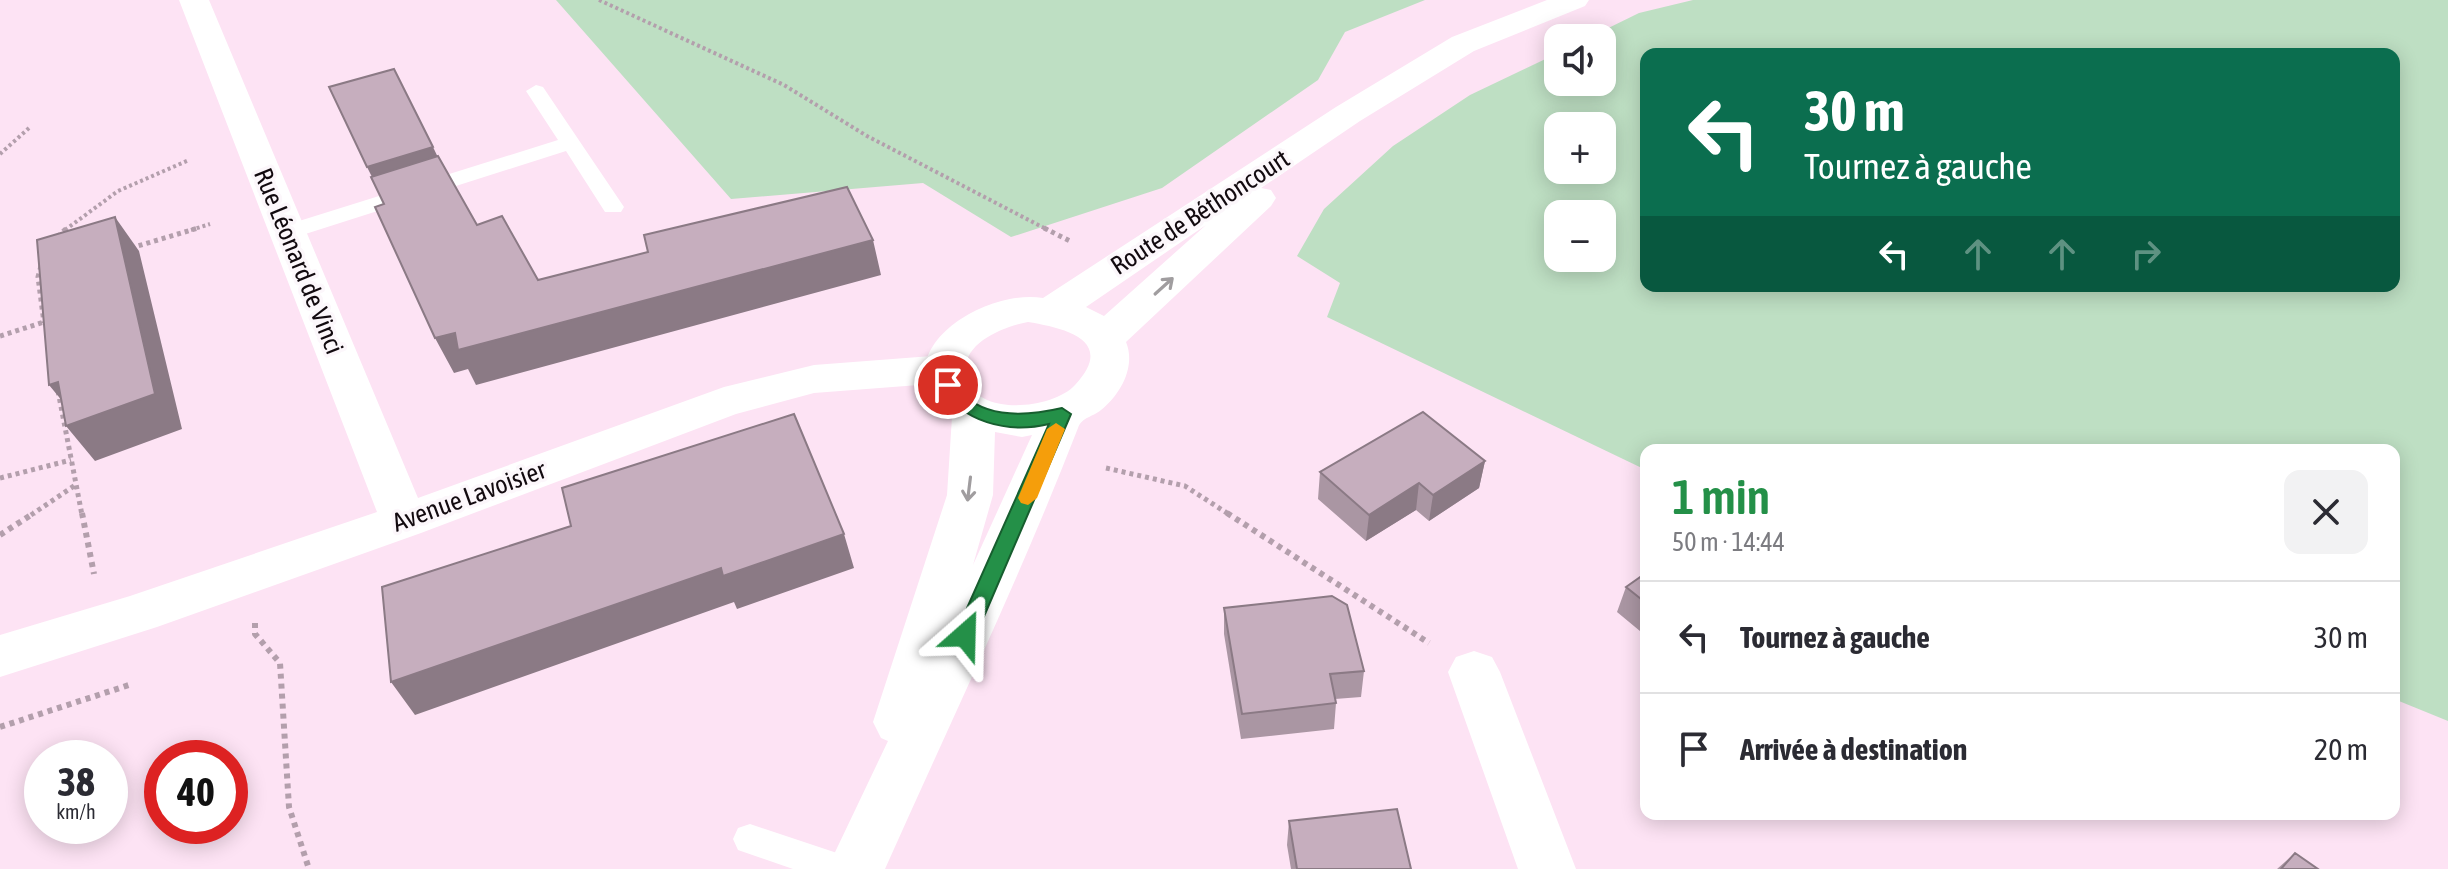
<!DOCTYPE html>
<html lang="fr">
<meta charset="utf-8">
<style>
:root{--surface:#fff;--page:#f2f2f3;--text:#2b2b33;--muted:#7c7c81;--line:#e1e1e2;--accent:#249048}
body{margin:0;font-family:"Asap Condensed",sans-serif;background:var(--page);color:var(--text);height:100vh;display:flex;flex-direction:column;font-size:30px;white-space:nowrap}
*{box-sizing:border-box;margin:0}
p{font-size:26px;color:var(--muted)}
.icon{flex:none;width:44px;height:44px;fill:none;stroke:currentColor;stroke-width:2;stroke-linecap:round;stroke-linejoin:round}
.map{position:relative;flex:1;overflow:hidden}
.details{position:absolute;left:1640px;top:444px;width:760px;height:376px;display:flex;flex-direction:column;background:var(--surface);border-radius:16px;box-shadow:0 4px 20px #0003}
.details>*{flex:none}
.hud{position:absolute;left:1640px;top:48px;width:760px;height:244px;border-radius:16px;box-shadow:0 4px 20px #0003;background:#0b6e4f;color:#fff;overflow:hidden}
.controls{position:absolute;left:1544px;top:24px;display:grid;gap:16px}
.controls a{display:grid;place-items:center;width:72px;height:72px;border-radius:16px;background:var(--surface);box-shadow:0 4px 20px #0003;font-size:40px}
.speed{position:absolute;left:24px;top:740px;display:flex;gap:16px;font-size:40px;font-weight:700;text-align:center}
.speed>*{display:grid;place-content:center;width:104px;height:104px;border-radius:50%;background:var(--surface);box-shadow:0 4px 20px #0003;line-height:1}
.speed small{font-size:20px;font-weight:400}
.speed .limit{border:12px solid #d22;background:#fff;color:#111}
.pin{position:absolute;display:grid;place-items:center;width:68px;height:68px;color:#fff;margin:-34px;border:4px solid #fff;border-radius:50%;box-shadow:0 2px 8px #0007}
.me{position:absolute;width:88px;margin:-44px;rotate:25deg;stroke-linejoin:round;filter:drop-shadow(0 0 6px #0008)}
.turn{display:flex;align-items:center;gap:28px;height:168px;padding:0 32px;font-size:36px}
.turn .icon{width:104px;height:104px;stroke-width:2.5}
.turn b{display:block;font-size:56px;line-height:68px}
.lanes{display:flex;align-items:center;height:76px;padding:0 32px;background:#0003;justify-content:center;gap:40px;direction:ltr}
.lanes .off{opacity:.35}
.round{display:grid;place-items:center;flex:none;width:84px;height:84px;border-radius:16px;background:var(--page)}
.head{display:flex;align-items:center;justify-content:space-between;height:136px;padding:0 32px}
h1{font-size:48px;font-weight:600;line-height:60px;color:var(--accent)}
ul{padding:0;list-style:none}
li{display:flex;align-items:center;gap:24px;height:112px;padding:0 32px;border-top:2px solid var(--line)}
li div{flex:1}
li b{display:block;font-size:30px}
li em{font-style:normal}
.map>svg:first-child{display:block}
.green{fill:#bedfc3;fill-rule:evenodd}
.lines{fill:none;stroke-linecap:round;stroke-linejoin:round}
.path-far2{stroke:#b39fac;stroke-width:4;stroke-dasharray:3 3;stroke-linecap:butt}
.path-far1{stroke:#b39fac;stroke-width:5;stroke-dasharray:4 4;stroke-linecap:butt}
.path{stroke:#b39fac;stroke-width:6;stroke-dasharray:5 5;stroke-linecap:butt}
.service{fill:#fff;fill-rule:evenodd}
.minor{fill:#fff;fill-rule:evenodd}
.tertiary{fill:#fff;fill-rule:evenodd}
.wall{fill:#aa96a3}
.shaded-wall{fill:#8b7a85}
.building{fill:#c6aebe;stroke:#8b7a85;stroke-width:2}
.oneway{stroke:#a09d9f}
.route{fill:#249048;stroke:#175e2f;stroke-width:2}
.slow{fill:#f59e0b}
.labels{text-anchor:middle;stroke-width:7;stroke-linejoin:round;paint-order:stroke}
.street-label{font-size:26px;fill:#120a0f;stroke:#fcf7fb}
</style>
<div class="map">
<svg width="2448" height="869" viewBox="0 0 2448 869">
<rect width="100%" height="100%" fill="#fde3f4"/>
<!-- green -->
<path class="green" d="M 556,0 L 1425,0 L 1345,32 L 1318,80 L 1162,188 L 1011,237 L 923,183 L 731,199 Z
M 1693,0 L 2448,0 L 2448,721 L 2394,699 L 2394,450 L 1646,450 L 1646,470 L 1327,317 L 1340,283 L 1297,256 L 1324,209 L 1393,146 L 1470,95 L 1558,53 L 1558,82 L 1602,82 L 1602,38 L 1588,38 L 1639,13 ZM 2394,54 L 2394,286 L 1646,286 L 1646,54 ZM 1602,126 L 1602,170 L 1558,170 L 1558,126 ZM 1602,214 L 1602,258 L 1558,258 L 1558,214 Z"/>
<g class="lines">
<!-- path-far2 -->
<path class="path-far2" d="M 599,0 L 784,85 L 867,136 L 1048,230
M 0,154 L 29,128
M 65,230 L 118,191 L 189,160
M 191,230 L 210,224"/>
<!-- path-far1 -->
<path class="path-far1" d="M 1044,228 L 1072,242
M 57,237 L 67,228
M 131,248 L 198,228
M 41,266 L 38,277 L 44,323
M 0,336 L 44,322
M 58,391 L 82,515
M 1106,468 L 1185,486 L 1230,515
M 0,478 L 71,460
M 31,515 L 77,484"/>
<!-- path -->
<path class="path" d="M 82,513 L 94,574
M 1227,513 L 1429,643
M 0,535 L 34,513
M 255,623 L 255,634 L 280,663 L 289,807 L 309,869
M 0,727 L 132,684"/>
<!-- service -->
<path class="service" d="M 536,85 L 543,87 L 624,207 L 621,212 L 605,212 L 566,151 L 296,237 L 280,237 L 277,232 L 280,227 L 558,140 L 526,91 Z
M 750,824 L 852,858 L 857,869 L 793,869 L 738,850 L 733,839 L 738,828 Z"/>
<!-- minor -->
<path class="minor" d="M 179,0 L 209,0 L 418,498 L 724,387 L 814,365 L 945,355 L 960,359 L 966,369 L 960,379 L 945,383 L 814,393 L 736,414 L 421,533 L 157,627 L 0,677 L 0,635 L 130,596 L 377,512 Z
M 1474,651 L 1492,657 L 1500,672 L 1576,869 L 1518,869 L 1448,672 L 1456,657 Z"/>
<!-- tertiary -->
<path class="tertiary" d="M 1547,0 L 1589,0 L 1585,6 L 1474,51 L 1360,121 L 1261,188 L 1271,190 L 1276,198 L 1271,206 L 1126,342 C 1136,366 1121,394 1101,410 C 1093,417 1082,417 1078,428 C 1020,578 950,723 885,869 L 827,869 L 888,741 L 881,738 L 873,722 L 947,495 L 952,417 C 875,359 979,288 1043,298 L 1336,107 L 1452,37 ZM 1206,225 L 1104,316 L 1086,307 ZM 1028,322 C 1064,328 1117,340 1075,385 C 1054,408 985,416 969,384 C 952,347 1001,327 1028,322 ZM 995,432 L 1022,437 L 1032,435 L 973,565 L 993,495 Z"/>
</g>
<!-- wall -->
<path class="wall" d="M 1485,461 L 1479,488 L 1429,521 L 1416,510 L 1366,541 L 1318,499 L 1320,472 Z
M 1646,573 L 1646,636 L 1617,612 L 1626,587 Z
M 1224,608 L 1364,671 L 1361,697 L 1335,699 L 1336,703 L 1334,729 L 1241,739 L 1224,634 Z
M 1289,821 L 1411,869 L 1291,869 L 1287,845 Z
M 2295,853 L 2318,869 L 2277,869 Z"/>
<!-- shaded-wall -->
<path class="shaded-wall" d="M 433,147 L 445,172 L 380,193 L 367,167 Z
M 115,217 L 139,251 L 182,429 L 95,461 L 66,426 Z
M 873,240 L 881,275 L 476,385 L 468,369 L 454,373 L 435,338 Z
M 58,382 L 78,420 L 49,385 Z
M 1485,461 L 1479,488 L 1429,521 L 1433,495 Z
M 1419,483 L 1416,510 L 1366,541 L 1369,515 Z
M 844,534 L 854,568 L 737,609 L 734,602 L 415,715 L 391,682 L 721,568 Z"/>
<!-- building -->
<path class="building" d="M 394,69 L 433,147 L 367,167 L 329,87 Z
M 438,156 L 477,225 L 502,216 L 538,280 L 648,252 L 644,235 L 847,187 L 873,240 L 458,350 L 455,333 L 435,338 L 375,207 L 384,204 L 371,177 Z
M 115,217 L 155,394 L 66,426 L 58,382 L 49,385 L 37,240 Z
M 1423,412 L 1485,461 L 1433,495 L 1419,483 L 1369,515 L 1320,472 Z
M 794,414 L 844,534 L 723,576 L 721,568 L 391,682 L 382,587 L 571,526 L 562,488 Z
M 1646,573 L 1646,603 L 1626,587 Z
M 1332,596 L 1347,605 L 1364,671 L 1330,674 L 1336,703 L 1242,714 L 1224,608 Z
M 1397,809 L 1411,869 L 1297,869 L 1289,821 Z
M 2295,853 L 2318,869 L 2281,869 Z"/>
<!-- one-way arrows -->
<defs><path id="oneway-shaft" d="M-6 0H5M1.5-3L5.5 0L1.5 3" fill="none" stroke-width="1.6" stroke-linecap="round" stroke-linejoin="round" transform="scale(2)"/></defs>
<g class="oneway">
<use href="#oneway-shaft" transform="translate(1164 286) rotate(-42)"/>
<use href="#oneway-shaft" transform="translate(969 489) rotate(97)"/>
</g>
<!-- route -->
<path class="route" d="M 948,379 C 958,382 958,390 965,396 C 991,420 1032,415 1062,408 L 1071,414 L 976,635 L 973,641 L 965,644 L 958,641 L 955,635 L 1049,424 C 1007,434 962,422 939,385 Z"/>
<!-- slow -->
<path class="slow" d="M 1056,423 L 1065,429 L 1037,498 L 1028,505 L 1021,503 L 1018,498 L 1047,429 Z"/>
<g class="labels">
<!-- street labels -->
<g class="street-label">
<text transform="translate(1200 212) rotate(-33)" y="9">Route de Béthoncourt</text>
<text transform="translate(299 261) rotate(68)" y="9">Rue Léonard de Vinci</text>
<text transform="translate(469 496) rotate(-20)" y="9">Avenue Lavoisier</text>
</g>
</g>
</svg>
<div class="controls">
<a><svg class="icon" aria-label="sound" viewBox="0 0 24 24"><path d="M4 9h4l5-4v14l-5-4H4zM17 9q2 3 0 6"/></svg></a>
<a>+</a>
<a>−</a>
</div>
<div class="speed"><div>38<small>km/h</small></div><div class="limit">40</div></div>
<div class="pin" style="left:948px;top:385px;background:#d93025"><svg class="icon" aria-label="arrive" viewBox="0 0 24 24"><path d="M6 21V4h12l-3 4 3 4H6"/></svg></div>
<svg class="me" style="left:965px;top:635px" viewBox="-20 -20 40 40"><path d="M0-17L14 15 0 8-14 15z" fill="#249048" stroke="#fff" stroke-width="4"/></svg>
<div class="hud">
<div class="turn"><svg class="icon" aria-label="left" viewBox="0 0 24 24"><path d="M17 20v-9H6M10 6l-5 5 5 5"/></svg><div><b>30 m</b>Tournez à gauche</div></div>
<div class="lanes"><svg class="icon" aria-label="left" viewBox="0 0 24 24"><path d="M17 20v-9H6M10 6l-5 5 5 5"/></svg><svg class="icon off" aria-label="ahead" viewBox="0 0 24 24"><path d="M12 20V5M6 11l6-6 6 6"/></svg><svg class="icon off" aria-label="ahead" viewBox="0 0 24 24"><path d="M12 20V5M6 11l6-6 6 6"/></svg><svg class="icon off" aria-label="right" viewBox="0 0 24 24"><path d="M7 20v-9h11M14 6l5 5-5 5"/></svg></div>
</div>
<section class="details">
<div class="head"><div><h1>1 min</h1><p>50 m · 14:44</p></div><a class="round"><svg class="icon" aria-label="close" viewBox="0 0 24 24"><path d="M6 6l12 12M18 6L6 18"/></svg></a></div>
<ul>
<li><svg class="icon" aria-label="left" viewBox="0 0 24 24"><path d="M17 20v-9H6M10 6l-5 5 5 5"/></svg><div><b>Tournez à gauche</b></div><em>30 m</em></li>
<li><svg class="icon" aria-label="arrive" viewBox="0 0 24 24"><path d="M6 21V4h12l-3 4 3 4H6"/></svg><div><b>Arrivée à destination</b></div><em>20 m</em></li>
</ul>
</section>
</div>
